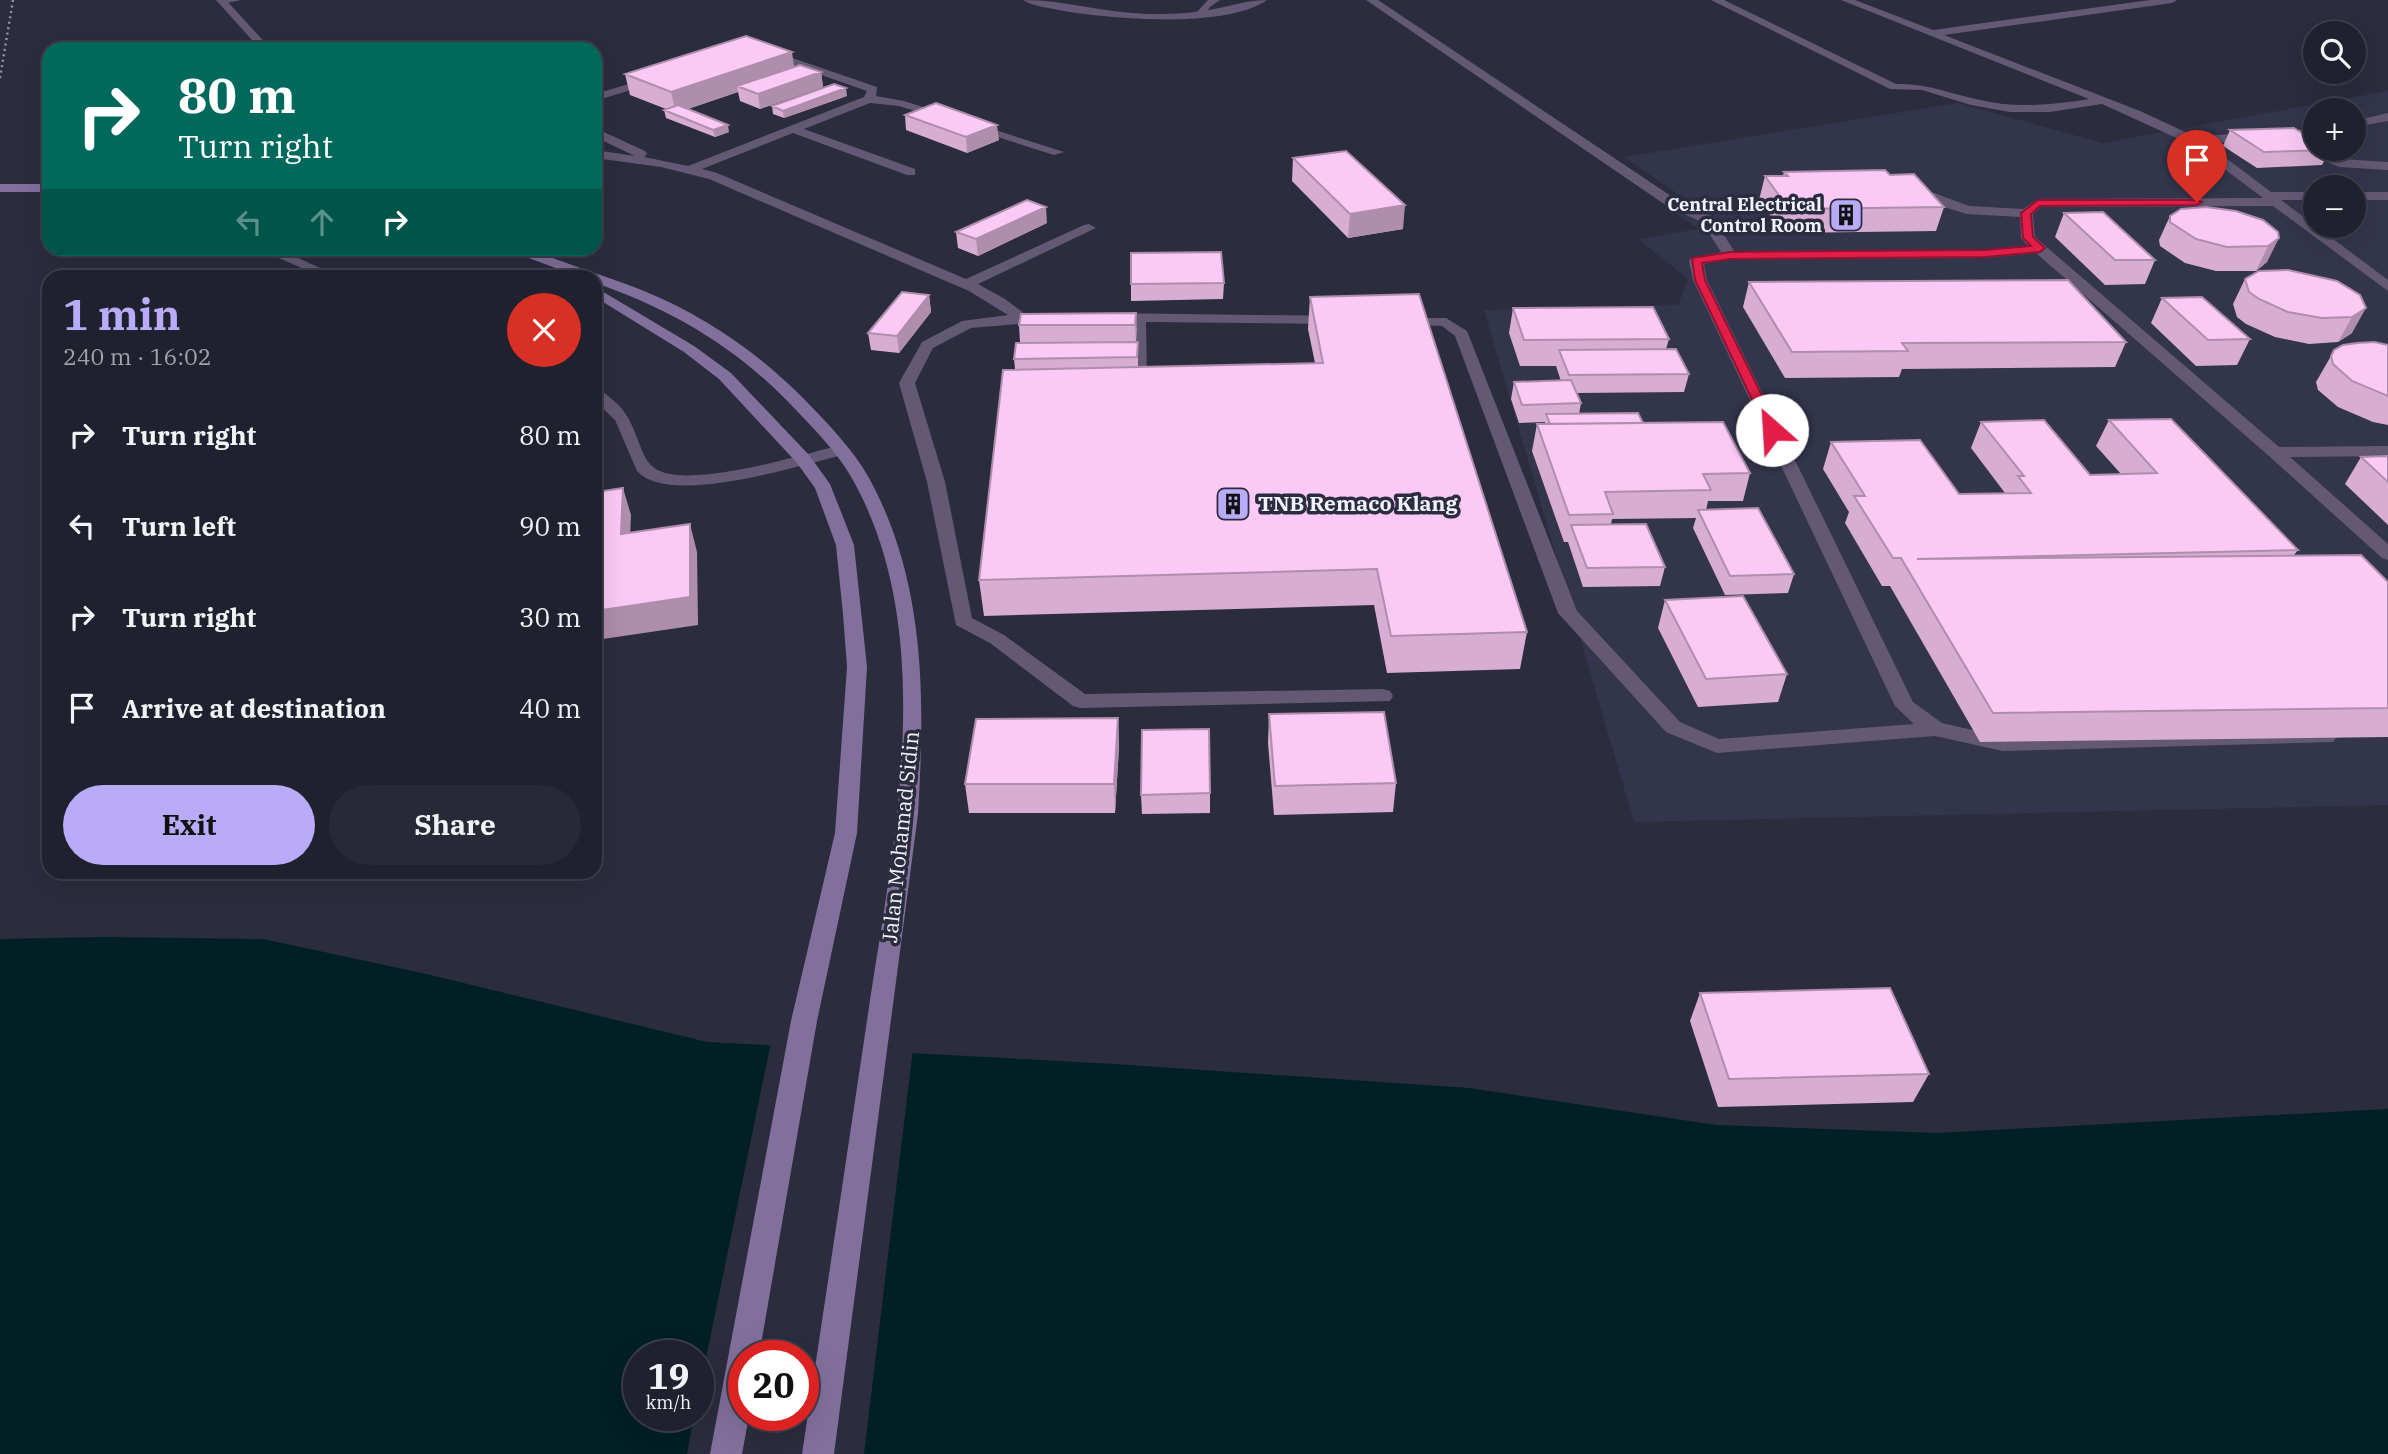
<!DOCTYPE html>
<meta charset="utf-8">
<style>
:root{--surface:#20212e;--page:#282936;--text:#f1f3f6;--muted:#a2a3aa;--line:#3d3e4a;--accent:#b9abf7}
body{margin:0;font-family:"IBM Plex Serif",serif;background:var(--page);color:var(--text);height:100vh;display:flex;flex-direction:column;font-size:26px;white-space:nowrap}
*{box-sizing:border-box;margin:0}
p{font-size:23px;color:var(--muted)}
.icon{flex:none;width:38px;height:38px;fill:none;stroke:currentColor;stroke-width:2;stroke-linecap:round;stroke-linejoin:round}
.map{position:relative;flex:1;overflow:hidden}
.details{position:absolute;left:42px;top:270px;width:560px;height:609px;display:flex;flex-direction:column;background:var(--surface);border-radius:21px;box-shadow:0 7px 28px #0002,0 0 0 2px var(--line)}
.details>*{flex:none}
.banner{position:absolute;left:42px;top:42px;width:560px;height:214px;border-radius:21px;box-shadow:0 7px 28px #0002,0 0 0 2px var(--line);background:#00695c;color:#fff;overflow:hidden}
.buttons{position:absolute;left:2303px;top:21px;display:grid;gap:14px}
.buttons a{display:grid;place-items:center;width:63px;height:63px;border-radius:50%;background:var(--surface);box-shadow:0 7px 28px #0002,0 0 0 2px var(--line);font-size:35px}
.speed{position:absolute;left:623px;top:1340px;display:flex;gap:14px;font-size:35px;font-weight:700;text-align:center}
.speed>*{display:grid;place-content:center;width:91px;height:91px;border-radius:50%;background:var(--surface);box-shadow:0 7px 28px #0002,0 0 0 2px var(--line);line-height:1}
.speed small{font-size:18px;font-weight:400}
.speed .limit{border:10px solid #d22;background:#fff;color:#111}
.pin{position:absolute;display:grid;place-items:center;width:60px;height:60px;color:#fff;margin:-72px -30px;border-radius:50% 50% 50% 0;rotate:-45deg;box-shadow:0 0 7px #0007}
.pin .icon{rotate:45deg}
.me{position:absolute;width:77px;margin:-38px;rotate:334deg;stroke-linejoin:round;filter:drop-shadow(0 0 5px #0008)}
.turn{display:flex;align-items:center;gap:24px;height:147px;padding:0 21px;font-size:32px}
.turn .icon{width:91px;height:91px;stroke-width:2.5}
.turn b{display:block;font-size:49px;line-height:60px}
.lanes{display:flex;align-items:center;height:66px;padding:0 21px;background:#0003;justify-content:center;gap:35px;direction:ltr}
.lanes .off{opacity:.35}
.round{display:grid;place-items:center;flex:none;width:74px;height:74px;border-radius:37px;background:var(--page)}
.headline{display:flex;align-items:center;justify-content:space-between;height:119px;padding:0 21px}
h1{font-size:42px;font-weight:700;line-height:52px;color:var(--accent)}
.action{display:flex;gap:14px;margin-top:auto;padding:14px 21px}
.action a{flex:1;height:80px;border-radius:42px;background:var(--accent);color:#111;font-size:28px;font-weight:700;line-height:80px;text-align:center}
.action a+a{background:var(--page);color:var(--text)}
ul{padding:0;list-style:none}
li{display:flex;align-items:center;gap:21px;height:91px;padding:0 21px}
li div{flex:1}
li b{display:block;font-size:26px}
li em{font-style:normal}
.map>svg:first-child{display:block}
.built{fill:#33354c;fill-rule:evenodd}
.water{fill:#002024;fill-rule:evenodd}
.pier{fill:#2b2c3d;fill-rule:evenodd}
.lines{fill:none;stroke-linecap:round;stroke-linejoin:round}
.service{fill:#645975;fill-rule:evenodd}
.minor{fill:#645975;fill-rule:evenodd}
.tertiary{fill:#645975;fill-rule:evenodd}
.secondary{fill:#82709c;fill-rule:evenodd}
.rail{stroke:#9394a2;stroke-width:2.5;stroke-dasharray:2 3.5;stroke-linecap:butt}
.wall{fill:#d7add4}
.shaded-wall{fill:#af8dac}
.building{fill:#fac9f6;stroke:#af8dac;stroke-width:2}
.route{fill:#e11d48;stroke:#92132f;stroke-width:2}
.labels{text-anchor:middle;stroke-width:7;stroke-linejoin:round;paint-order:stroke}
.far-poi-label{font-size:18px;font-weight:bold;fill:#f2f3ff;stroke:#2b2c3d;text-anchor:end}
.poi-label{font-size:21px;font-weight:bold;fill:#f2f3ff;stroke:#2b2c3d;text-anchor:start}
.street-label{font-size:21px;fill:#f2f3ff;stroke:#2b2c3d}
</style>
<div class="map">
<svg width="2388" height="1454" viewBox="0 0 2388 1454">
<rect width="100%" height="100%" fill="#2b2c3d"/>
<!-- built -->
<path class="built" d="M 2388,91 L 2388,805 L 1634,822 L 1484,310 L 1678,305 L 1688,279 L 1638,239 L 1699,229 L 1663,205 L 1685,199 L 1624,157 L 1958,103 L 2103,143 ZM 2315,110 L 2354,110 L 2354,149 L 2315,149 ZM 2315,187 L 2354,187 L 2354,226 L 2315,226 Z"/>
<!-- water -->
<path class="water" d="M 104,937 L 263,939 L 422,973 L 707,1042 L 1114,1064 L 1469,1088 L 1716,1125 L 1936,1133 L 2388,1109 L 2388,1454 L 0,1454 L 0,939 ZM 639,1356 L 698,1356 L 698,1416 L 639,1416 ZM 744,1356 L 803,1356 L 803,1416 L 744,1416 Z"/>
<!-- pier -->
<path class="pier" d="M 771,1042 L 913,1049 L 864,1454 L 687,1454 L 694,1416 L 698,1416 L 698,1397 ZM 744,1356 L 803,1356 L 803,1416 L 744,1416 Z"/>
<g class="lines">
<!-- service -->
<path class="service" d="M 1208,0 L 1220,0 L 1210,7 L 1204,16 L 1196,16 L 1195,14 Z
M 1366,0 L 1378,0 L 1677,200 L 1712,216 L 1734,251 L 1985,250 L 2028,246 L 2021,238 L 2020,217 L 1967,214 L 1904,195 L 1904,189 L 1934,193 L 1969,206 L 2023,209 L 2038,199 L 2263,198 L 2194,146 L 2102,104 L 2050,112 L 2010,112 L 1971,105 L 1922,90 L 1890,89 L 1711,0 L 1724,0 L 1896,84 C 1930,84 1944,92 1976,99 C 2014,109 2051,105 2089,99 L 1841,0 L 1855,0 L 1933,30 L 2150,0 L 2177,0 L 2172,3 L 1944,35 L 2140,111 L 2194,136 L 2286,132 L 2315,127 L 2315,135 L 2286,140 L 2206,143 L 2271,192 L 2315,192 L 2315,200 L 2281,200 L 2388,280 L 2388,291 L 2273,206 L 2041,207 L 2033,214 L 2035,237 L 2279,447 L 2388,446 L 2388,456 L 2290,457 L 2388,544 L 2388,560 L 2382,558 L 2269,456 L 2036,253 L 1985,258 L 1730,259 L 1704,264 L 1707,280 L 1913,702 L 1942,723 L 2003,737 L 2326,730 L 2333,732 L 2337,737 L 2333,742 L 2003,751 L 1935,736 L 1717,753 L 1666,732 L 1558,613 L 1455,336 L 1442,326 L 1395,324 L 1393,321 L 1395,318 L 1446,318 L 1467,331 L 1577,611 L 1680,722 L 1719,739 L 1914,724 L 1895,706 L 1693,280 L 1689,261 L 1691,258 L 1721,252 L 1702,222 L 1667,206 Z
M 764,51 L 772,51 L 877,87 L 876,96 L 904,101 L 1064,152 L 1054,155 L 899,106 L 870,103 L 804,129 L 915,169 L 915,175 L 907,175 L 793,133 L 702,169 L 717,173 L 966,279 L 1084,225 L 1089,224 L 1096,228 L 978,284 L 1005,299 L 1025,314 L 1051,315 L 1053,318 L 1051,321 L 971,328 L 933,348 L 915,383 L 945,482 L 972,618 L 1004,635 L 1085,694 L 1383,689 L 1390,691 L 1393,696 L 1390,701 L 1080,708 L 1073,706 L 990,643 L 956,625 L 927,482 L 899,383 L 922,342 L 962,321 L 1008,315 L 969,291 L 709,179 L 661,167 L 595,158 L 595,150 L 635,156 L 595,137 L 595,128 L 645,151 L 647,154 L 644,157 L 688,166 L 864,97 L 867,91 L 764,55 Z
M 656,76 L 662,79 L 660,81 L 595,101 L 595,94 Z
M 2388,113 L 2388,121 L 2354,127 L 2354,121 Z
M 2300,141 L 2341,159 L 2388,162 L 2388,170 L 2339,167 L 2296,148 L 2294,145 Z
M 2354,192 L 2388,192 L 2388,200 L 2354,200 Z
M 1110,313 L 1337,316 L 1344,320 L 1337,324 L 1146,322 L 1147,380 L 1139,385 L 1131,380 L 1132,322 L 1105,320 L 1103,317 Z"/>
<!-- minor -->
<path class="minor" d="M 241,0 L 222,4 L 217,1 L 218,0 Z
M 1023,0 C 1065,0 1106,13 1148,14 C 1168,14 1188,14 1208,10 C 1228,7 1247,0 1267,0 C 1225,29 1114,19 1064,11 C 1052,8 1033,7 1023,0 Z"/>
<!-- tertiary -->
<path class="tertiary" d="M 216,0 L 226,0 L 271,49 L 260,49 Z
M 256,248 L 276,248 L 338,276 L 320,276 Z
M 595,388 C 602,390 607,395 613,400 C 638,420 637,454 653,467 C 682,492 804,454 841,445 L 849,450 L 847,454 C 803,464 670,508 637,471 L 615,420 L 595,401 Z"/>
<!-- secondary -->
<path class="secondary" d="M 0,184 L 49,184 L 49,192 L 0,192 Z
M 502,248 C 509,248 517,247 524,249 C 537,251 551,258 564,262 C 591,272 617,280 644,291 C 705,316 759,353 805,400 C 828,424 853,449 869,478 C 926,582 925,699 918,814 L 834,1454 L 802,1454 C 824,1308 846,1161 868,1014 C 893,846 941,631 850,475 C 835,450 814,429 795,409 C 739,349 672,309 595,283 L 595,276 L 577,276 Z
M 595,287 L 694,346 L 731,373 L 809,455 L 830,484 L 854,545 L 867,667 L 857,833 L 817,1021 L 759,1356 L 744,1356 L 744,1416 L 749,1416 L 742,1454 L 710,1454 L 791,1021 L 835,833 L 847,667 L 843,614 L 836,545 L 815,488 L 797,463 L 719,379 L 684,352 L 595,297 Z"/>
<!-- rail -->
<path class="rail" d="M 0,78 L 13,0"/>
</g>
<!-- wall -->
<path class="wall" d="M 794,67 L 821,72 L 823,87 L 760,109 L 740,101 L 738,92 L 688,109 L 729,132 L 715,137 L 666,118 L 664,110 L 666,109 L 630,95 L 625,74 Z
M 847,96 L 784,118 L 773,114 L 772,106 Z
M 905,115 L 999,140 L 967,153 L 906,130 Z
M 2230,130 L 2330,150 L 2322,165 L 2257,168 L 2223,146 Z
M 1293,158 L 1403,229 L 1348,238 L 1292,181 Z
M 1784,172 L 1890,175 L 1944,207 L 1936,231 L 1783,233 L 1759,200 L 1765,176 L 1783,176 Z
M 2064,213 L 2155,260 L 2145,284 L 2105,285 L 2055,237 Z
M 2170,216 L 2278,232 L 2267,262 L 2256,271 L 2216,271 L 2185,263 L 2160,246 L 2159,240 Z
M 1047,223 L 978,256 L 958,248 L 956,232 Z
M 1131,253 L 1224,283 L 1223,299 L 1131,301 Z
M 2245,279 L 2360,295 L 2352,333 L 2338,342 L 2309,344 L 2275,337 L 2246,324 L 2237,317 L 2233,304 Z
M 1749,282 L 2126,342 L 2115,367 L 1902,369 L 1899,377 L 1785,378 L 1743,307 Z
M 929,295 L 931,312 L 899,353 L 871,350 L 868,333 Z
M 1310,297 L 1527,632 L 1520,669 L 1387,673 L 1374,605 L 984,616 L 979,580 L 1015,369 L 1014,359 L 1020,342 L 1019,325 L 1136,313 L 1136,342 L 1138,342 L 1138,367 L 1315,363 L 1308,329 Z
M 2162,298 L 2250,339 L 2237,365 L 2196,366 L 2151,323 Z
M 1513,308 L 1669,339 L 1666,349 L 1689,374 L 1684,392 L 1576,393 L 1581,403 L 1579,414 L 1643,423 L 1750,473 L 1743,501 L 1708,501 L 1706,510 L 1794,574 L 1788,593 L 1725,595 L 1693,528 L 1696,518 L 1612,519 L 1611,524 L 1665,567 L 1660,586 L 1583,587 L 1568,542 L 1564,542 L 1532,451 L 1537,424 L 1545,424 L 1545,422 L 1519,423 L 1511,399 L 1514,382 L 1561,381 L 1556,366 L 1520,366 L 1509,333 Z
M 2388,345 L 2388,425 L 2373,422 L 2338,407 L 2318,390 L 2316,382 L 2331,356 Z
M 2109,420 L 2298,550 L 2294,555 L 2388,582 L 2388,737 L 1980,742 L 1890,586 L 1882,586 L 1845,523 L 1849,512 L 1823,469 L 1831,442 L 1959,494 L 2005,493 L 1971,448 L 1981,422 L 2090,475 L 2121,474 L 2096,446 Z
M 2388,456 L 2388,525 L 2345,484 L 2361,457 Z
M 1665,600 L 1787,674 L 1778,702 L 1698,707 L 1658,628 Z
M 1269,714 L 1396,783 L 1393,812 L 1274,815 L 1268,743 Z
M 1118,718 L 1119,747 L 1115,813 L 969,813 L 965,784 Z
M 1210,793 L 1210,813 L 1142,814 L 1141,795 Z
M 1700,993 L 1929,1074 L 1913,1102 L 1718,1107 L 1690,1021 Z"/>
<!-- shaded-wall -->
<path class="shaded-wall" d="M 792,52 L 795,73 L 737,86 L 738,92 L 676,113 L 671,92 Z
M 821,72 L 823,87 L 760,109 L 758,94 Z
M 846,88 L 847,96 L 784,118 L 783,111 Z
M 728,125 L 729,132 L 715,137 L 713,130 Z
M 997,125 L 999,140 L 967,153 L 966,137 Z
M 1405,205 L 1403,229 L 1348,238 L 1350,214 Z
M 1046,207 L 1047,223 L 978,256 L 976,239 Z
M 2279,238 L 2267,262 L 2256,271 L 2268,246 Z
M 929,295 L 931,312 L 899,353 L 897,336 Z
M 2366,308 L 2352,333 L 2338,342 L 2352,317 Z
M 1136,313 L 1137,331 L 1136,342 L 1135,325 Z
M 623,488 L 631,515 L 629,561 L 621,534 Z
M 690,524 L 697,552 L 698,625 L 596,640 L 595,637 L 595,611 Z
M 1118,718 L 1119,747 L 1115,813 L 1114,784 Z"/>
<!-- building -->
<path class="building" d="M 746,36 L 792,52 L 671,92 L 625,74 Z
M 800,65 L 821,72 L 758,94 L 737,86 Z
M 834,84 L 846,88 L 783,111 L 772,106 Z
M 936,103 L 997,125 L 966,137 L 905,115 Z
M 678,105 L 728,125 L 713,130 L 664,110 Z
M 2294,128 L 2315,141 L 2315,149 L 2330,150 L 2264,152 L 2230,130 Z
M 1346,151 L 1405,205 L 1350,214 L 1293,158 Z
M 1885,170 L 1890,175 L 1914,174 L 1944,207 L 1789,209 L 1765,176 L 1788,176 L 1784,172 Z
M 1027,200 L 1046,207 L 976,239 L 956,232 Z
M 2206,207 L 2236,211 L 2263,220 L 2278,232 L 2279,238 L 2268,246 L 2227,247 L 2196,239 L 2170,222 L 2170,216 L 2181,209 Z
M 2103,212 L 2155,260 L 2115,260 L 2064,213 Z
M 1221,252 L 1224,283 L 1131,284 L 1131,253 Z
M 2288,270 L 2337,281 L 2360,295 L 2366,308 L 2352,317 L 2322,318 L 2288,312 L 2259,299 L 2249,292 L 2245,279 L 2259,271 Z
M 2068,280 L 2126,342 L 1902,343 L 1908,351 L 1792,352 L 1749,282 Z
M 902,292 L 929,295 L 897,336 L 868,333 Z
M 1419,294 L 1527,632 L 1391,636 L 1377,569 L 979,580 L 1003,370 L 1323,363 L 1310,297 Z
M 2202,297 L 2250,339 L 2208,340 L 2162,298 Z
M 1653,307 L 1669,339 L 1524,340 L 1513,308 Z
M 1136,313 L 1135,325 L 1019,325 L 1021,314 Z
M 1138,342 L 1137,357 L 1014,359 L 1016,343 Z
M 2374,342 L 2388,345 L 2388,396 L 2352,381 L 2333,364 L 2331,356 L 2334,350 L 2343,345 L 2357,343 Z
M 1676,349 L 1689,374 L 1569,375 L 1559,350 Z
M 1571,380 L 1581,403 L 1522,405 L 1514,382 Z
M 1638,413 L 1643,423 L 1550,424 L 1546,414 Z
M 2171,419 L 2298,550 L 1917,559 L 2361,555 L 2388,582 L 2388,708 L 1993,713 L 1901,558 L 1893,558 L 1854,496 L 1865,496 L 1831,442 L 1920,440 L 1959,494 L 2031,493 L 2018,476 L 2024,476 L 1981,422 L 2044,420 L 2090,475 L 2157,473 L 2109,420 Z
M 1723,422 L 1750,473 L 1703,474 L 1711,490 L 1605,492 L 1613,514 L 1569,515 L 1537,424 Z
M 2388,456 L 2388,482 L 2361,457 Z
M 623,488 L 621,534 L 690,524 L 690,597 L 595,611 L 595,506 L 596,492 Z
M 1758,508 L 1794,574 L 1730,576 L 1698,510 Z
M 1646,524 L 1665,567 L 1587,568 L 1571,525 Z
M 1743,596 L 1787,674 L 1706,679 L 1665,600 Z
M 1384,712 L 1396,783 L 1275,786 L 1269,714 Z
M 1118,718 L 1114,784 L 965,784 L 976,719 Z
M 1209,729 L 1210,793 L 1141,795 L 1142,730 Z
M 1890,988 L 1929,1074 L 1729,1079 L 1700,993 Z"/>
<!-- route -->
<path class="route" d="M 2038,200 L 2197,200 L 2202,202 L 2197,205 L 2040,206 L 2031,214 L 2033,237 L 2045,248 L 2040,252 L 1985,257 L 1730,259 L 1702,263 L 1705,280 L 1779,430 L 1777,433 L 1768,433 L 1695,280 L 1692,258 L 1730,252 L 1985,250 L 2031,246 L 2023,238 L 2021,213 Z"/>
<!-- icons -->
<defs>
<symbol id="building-square" viewBox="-11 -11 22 22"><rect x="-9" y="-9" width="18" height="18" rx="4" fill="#b9abf7" stroke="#2b2c3d"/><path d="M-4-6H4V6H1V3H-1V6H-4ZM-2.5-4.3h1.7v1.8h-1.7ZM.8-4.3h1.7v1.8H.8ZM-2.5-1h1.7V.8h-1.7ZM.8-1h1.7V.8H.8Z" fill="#111"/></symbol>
</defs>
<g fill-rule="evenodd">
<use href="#building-square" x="1827" y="196" width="38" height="38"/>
<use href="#building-square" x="1214" y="485" width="38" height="38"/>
</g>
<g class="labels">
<!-- far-poi labels -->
<g class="far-poi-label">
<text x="1822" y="211">Central Electrical<tspan x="1822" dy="21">Control Room</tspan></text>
</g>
<!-- poi labels -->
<g class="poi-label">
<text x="1258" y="511">TNB Remaco Klang</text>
</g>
<!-- street labels -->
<g class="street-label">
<text transform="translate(901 837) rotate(-84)" y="7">Jalan Mohamad Sidin</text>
</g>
</g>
</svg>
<div class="buttons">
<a><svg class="icon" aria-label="search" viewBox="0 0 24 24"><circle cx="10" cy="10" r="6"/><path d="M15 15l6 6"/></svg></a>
<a>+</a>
<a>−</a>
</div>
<div class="speed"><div>19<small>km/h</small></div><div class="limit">20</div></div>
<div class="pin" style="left:2197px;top:202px;background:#d93025"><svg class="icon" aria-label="arrive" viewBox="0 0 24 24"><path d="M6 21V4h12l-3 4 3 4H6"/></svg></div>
<svg class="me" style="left:1772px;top:430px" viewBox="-20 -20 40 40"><circle r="19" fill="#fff"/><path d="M0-13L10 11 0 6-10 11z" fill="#e11d48"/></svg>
<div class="banner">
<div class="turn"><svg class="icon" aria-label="right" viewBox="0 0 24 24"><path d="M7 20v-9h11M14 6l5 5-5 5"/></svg><div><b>80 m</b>Turn right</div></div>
<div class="lanes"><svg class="icon off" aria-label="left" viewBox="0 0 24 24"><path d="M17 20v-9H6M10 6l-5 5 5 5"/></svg><svg class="icon off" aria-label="ahead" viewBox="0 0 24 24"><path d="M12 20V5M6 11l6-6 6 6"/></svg><svg class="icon" aria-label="right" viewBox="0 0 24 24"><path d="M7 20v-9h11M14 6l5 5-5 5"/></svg></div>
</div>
<section class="details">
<div class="headline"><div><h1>1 min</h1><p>240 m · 16:02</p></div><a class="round" style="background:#d93025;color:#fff"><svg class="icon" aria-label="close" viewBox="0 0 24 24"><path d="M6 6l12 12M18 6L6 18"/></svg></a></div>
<ul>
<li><svg class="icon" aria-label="right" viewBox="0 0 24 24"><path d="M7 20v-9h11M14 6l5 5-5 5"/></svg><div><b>Turn right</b></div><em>80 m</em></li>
<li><svg class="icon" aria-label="left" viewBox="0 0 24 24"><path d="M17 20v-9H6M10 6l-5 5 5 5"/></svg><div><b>Turn left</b></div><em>90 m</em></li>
<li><svg class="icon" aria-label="right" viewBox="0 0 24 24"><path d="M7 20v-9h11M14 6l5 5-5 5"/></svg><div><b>Turn right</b></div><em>30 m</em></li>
<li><svg class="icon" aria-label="arrive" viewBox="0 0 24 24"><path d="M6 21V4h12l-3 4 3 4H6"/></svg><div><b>Arrive at destination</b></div><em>40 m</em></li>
</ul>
<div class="action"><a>Exit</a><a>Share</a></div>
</section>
</div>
